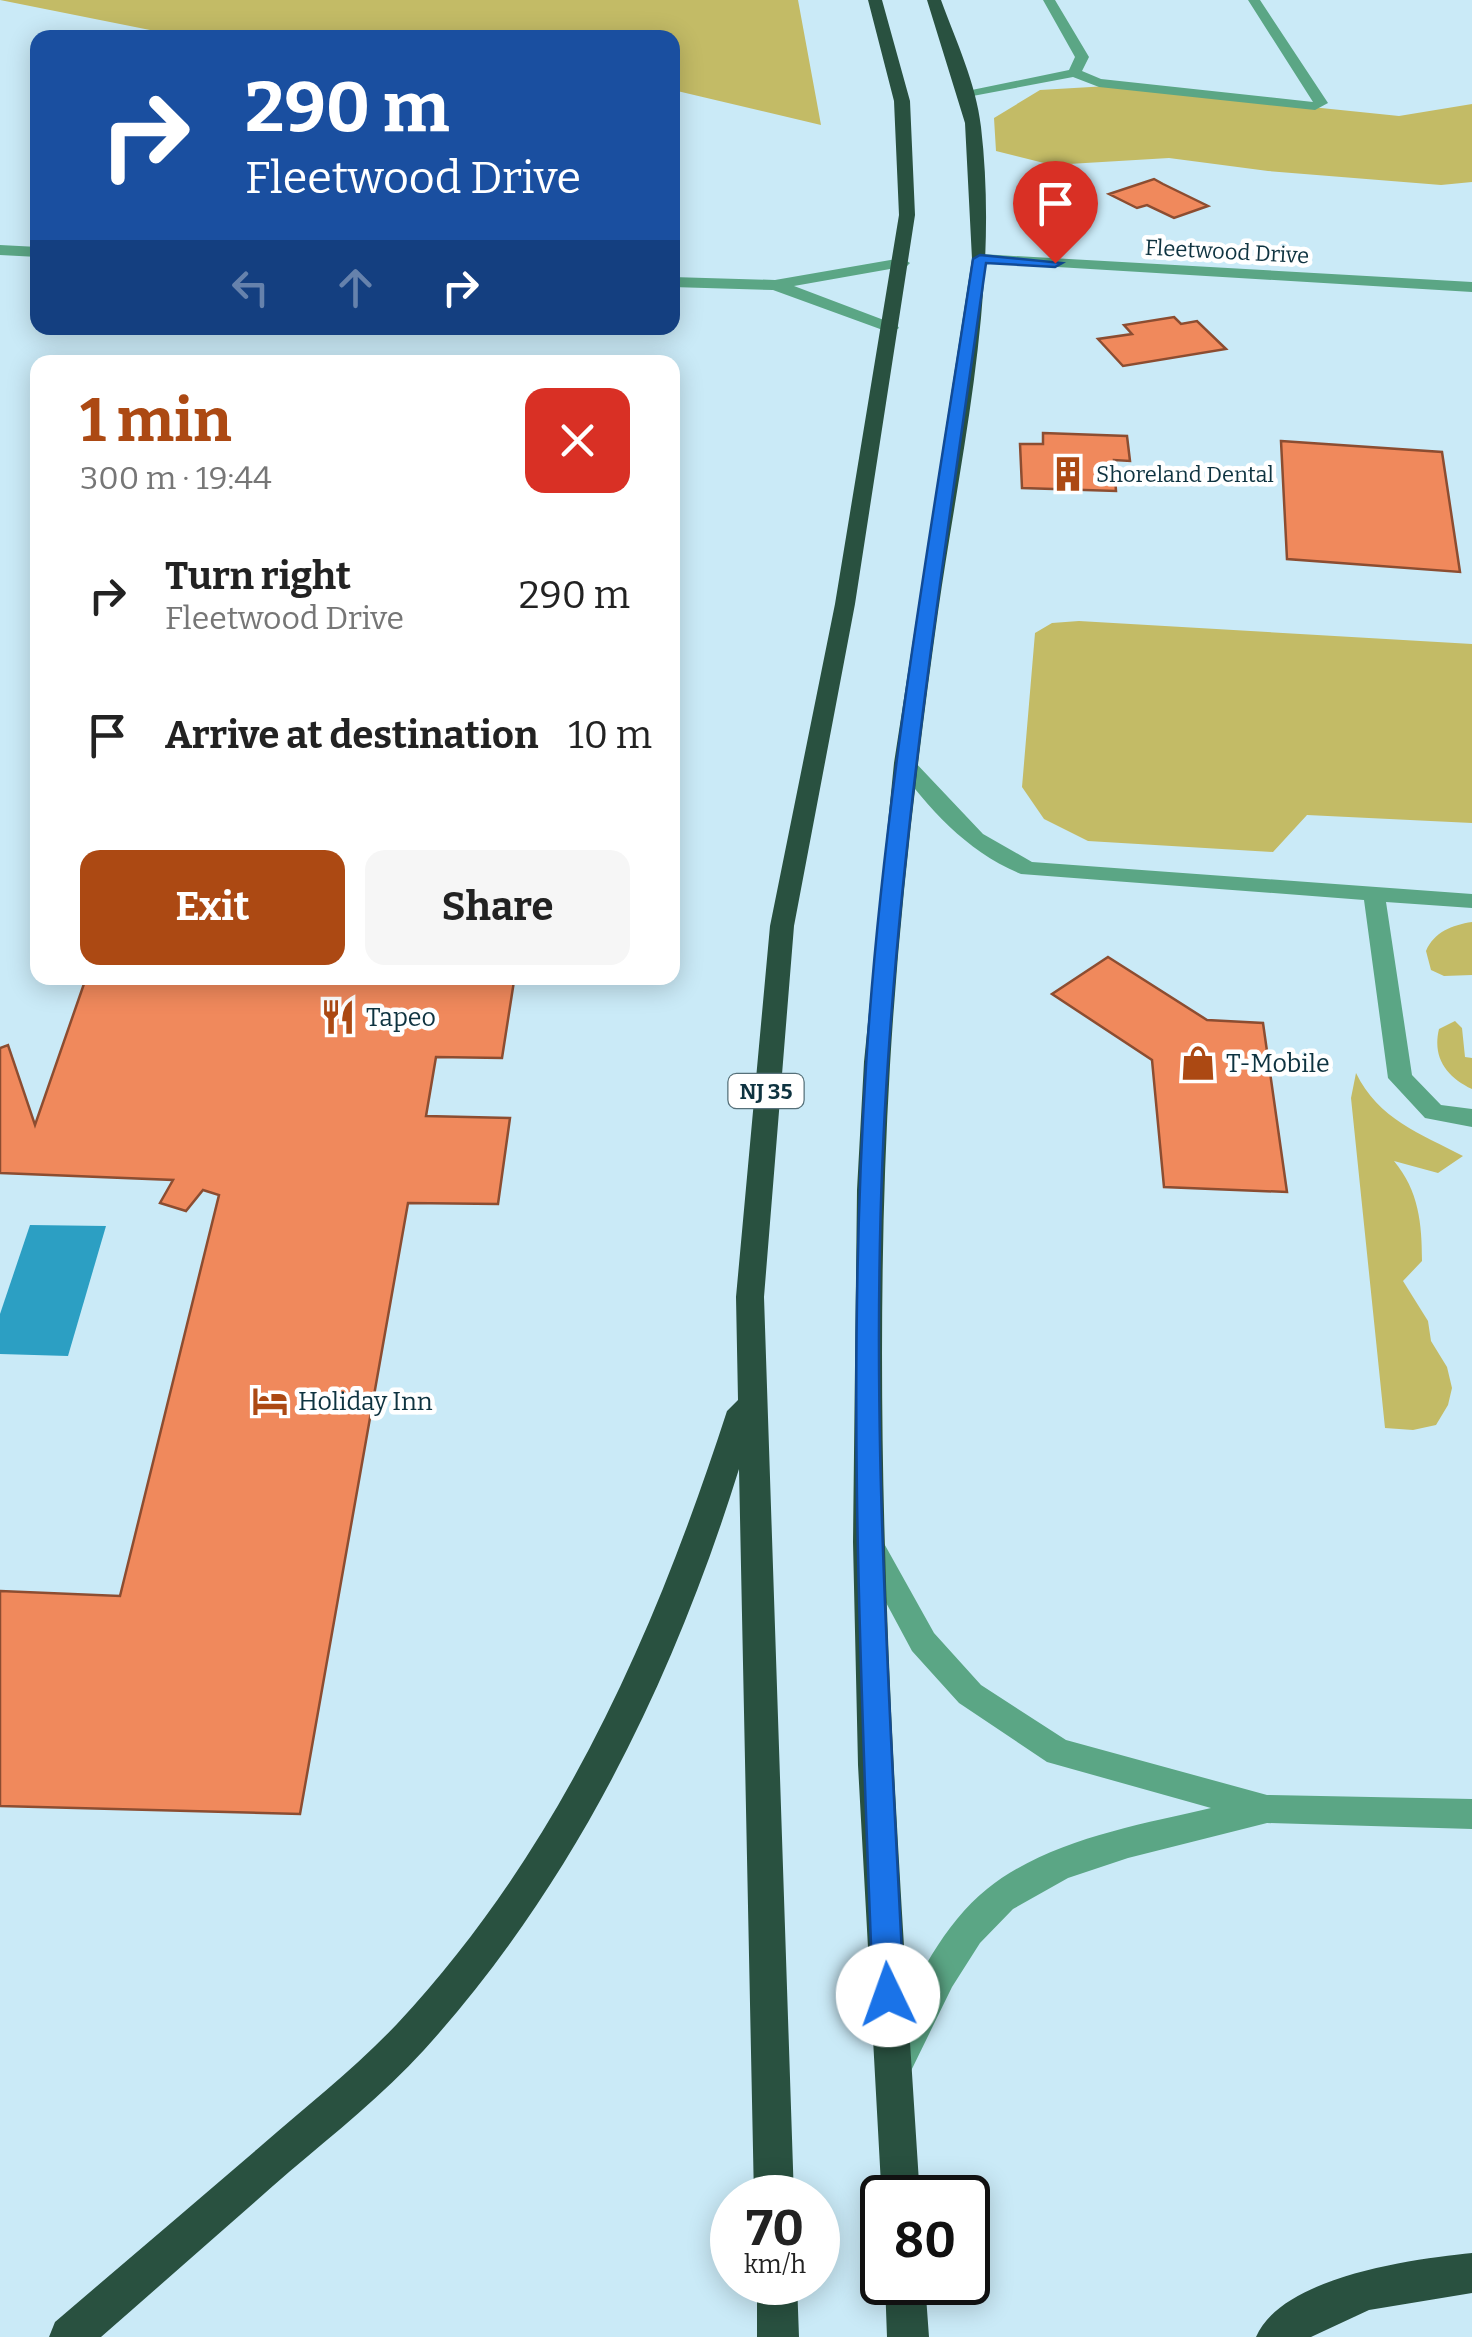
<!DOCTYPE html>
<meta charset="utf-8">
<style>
:root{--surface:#fff;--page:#f6f6f6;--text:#222;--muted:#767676;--accent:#ac4913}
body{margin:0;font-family:Bitter,serif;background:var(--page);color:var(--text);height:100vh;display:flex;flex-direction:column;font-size:38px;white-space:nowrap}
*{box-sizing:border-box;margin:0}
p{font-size:32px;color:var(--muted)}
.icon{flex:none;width:55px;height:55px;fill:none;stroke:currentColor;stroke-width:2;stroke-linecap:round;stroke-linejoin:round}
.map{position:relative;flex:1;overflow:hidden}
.drawer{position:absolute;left:30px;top:355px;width:650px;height:630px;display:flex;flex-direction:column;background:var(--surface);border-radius:20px;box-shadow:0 5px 25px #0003}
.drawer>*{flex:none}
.top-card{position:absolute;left:30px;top:30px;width:650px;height:305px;border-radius:20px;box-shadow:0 5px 25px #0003;background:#1a4fa0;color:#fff;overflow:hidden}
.speed{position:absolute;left:710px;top:2175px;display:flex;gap:20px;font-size:50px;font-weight:700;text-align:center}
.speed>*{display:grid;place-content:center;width:130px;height:130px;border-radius:50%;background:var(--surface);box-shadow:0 5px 25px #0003;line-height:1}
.speed small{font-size:25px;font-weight:400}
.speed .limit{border:5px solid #111;border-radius:15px;background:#fff;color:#111}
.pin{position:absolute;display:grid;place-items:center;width:85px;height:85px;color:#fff;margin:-102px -42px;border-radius:50% 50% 50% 0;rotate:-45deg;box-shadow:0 0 10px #0007}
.pin .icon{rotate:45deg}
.me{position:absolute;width:110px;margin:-55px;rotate:357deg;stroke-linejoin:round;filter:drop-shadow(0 0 8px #0008)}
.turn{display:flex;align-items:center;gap:35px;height:210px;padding:0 50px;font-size:45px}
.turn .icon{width:130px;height:130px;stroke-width:2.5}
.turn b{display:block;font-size:70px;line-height:85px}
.lanes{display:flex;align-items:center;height:95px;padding:0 50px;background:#0003;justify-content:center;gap:50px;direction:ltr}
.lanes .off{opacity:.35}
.round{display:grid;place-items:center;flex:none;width:105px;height:105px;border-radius:20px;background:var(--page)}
.head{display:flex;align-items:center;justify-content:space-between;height:170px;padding:0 50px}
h1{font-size:60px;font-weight:700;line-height:75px;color:var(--accent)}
.primary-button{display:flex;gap:20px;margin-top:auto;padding:20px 50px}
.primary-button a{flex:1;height:115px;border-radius:20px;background:var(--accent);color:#fff;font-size:40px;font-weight:700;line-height:115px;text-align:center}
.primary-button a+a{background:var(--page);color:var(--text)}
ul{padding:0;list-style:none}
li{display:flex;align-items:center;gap:30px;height:140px;padding:0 50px}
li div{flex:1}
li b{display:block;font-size:38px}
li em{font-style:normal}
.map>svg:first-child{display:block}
.green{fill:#c3bb66}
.water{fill:#2c9fc3}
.building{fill:#f0895c;stroke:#8c4d31;stroke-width:2.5}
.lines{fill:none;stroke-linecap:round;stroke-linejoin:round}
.service{fill:#5ba685;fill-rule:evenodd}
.minor{fill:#5ba685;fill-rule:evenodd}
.trunk{fill:#295140;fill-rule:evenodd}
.route{fill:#1a73e8;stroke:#114b97;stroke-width:2.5}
.labels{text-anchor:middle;stroke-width:9;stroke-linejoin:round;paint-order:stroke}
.far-street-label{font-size:22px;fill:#0e3340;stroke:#fff}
.far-poi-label{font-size:22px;fill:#0e3340;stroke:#fff;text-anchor:start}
.shield{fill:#fff;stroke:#567079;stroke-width:2.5}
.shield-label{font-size:22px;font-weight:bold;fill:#0e3340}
.poi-label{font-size:25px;fill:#0e3340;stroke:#fff;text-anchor:start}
</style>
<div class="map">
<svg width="1472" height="2337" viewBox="0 0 1472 2337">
<rect width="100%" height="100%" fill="#caeaf7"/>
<!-- green -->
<path class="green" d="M 0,0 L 798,0 L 821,125 L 673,90 L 672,38 L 185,37 Z
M 1108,86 L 1399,116 L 1472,104 L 1472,182 L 1441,185 L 1268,171 L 1169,158 L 1052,165 L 996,151 L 994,118 L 1040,90 Z
M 1079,621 L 1472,644 L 1472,823 L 1307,815 L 1273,852 L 1088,841 L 1044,819 L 1022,787 L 1035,633 L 1052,623 Z
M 1472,922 L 1472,975 L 1444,976 L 1431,970 L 1426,951 C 1434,932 1452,925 1472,922 Z
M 1455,1021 L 1462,1028 L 1465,1057 L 1472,1058 L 1472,1089 C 1447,1077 1432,1058 1439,1029 Z
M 1356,1073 C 1378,1119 1421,1134 1463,1156 L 1438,1173 L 1394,1161 C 1419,1191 1422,1224 1422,1261 L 1403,1281 L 1428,1321 L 1431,1341 L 1447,1367 L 1452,1388 L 1448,1405 L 1436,1425 L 1413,1430 L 1385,1428 L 1351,1098 Z"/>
<!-- water -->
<path class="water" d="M 30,1225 L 106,1226 L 68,1356 L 0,1354 L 0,1314 Z"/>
<!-- building -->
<path class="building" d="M 1154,179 L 1163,184 L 1208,206 L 1174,218 L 1147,205 L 1137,208 L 1109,194 Z
M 1174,317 L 1181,324 L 1197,321 L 1226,349 L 1123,366 L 1098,339 L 1132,334 L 1124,325 Z
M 1043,433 L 1127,436 L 1130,461 L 1114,460 L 1116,491 L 1022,488 L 1020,444 L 1043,444 Z
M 1281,441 L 1442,452 L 1460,572 L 1287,559 Z
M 1108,957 L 1207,1020 L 1263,1023 L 1287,1192 L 1164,1187 L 1152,1060 L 1052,994 Z
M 86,978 L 514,981 L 502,1058 L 436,1057 L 426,1116 L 510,1118 L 498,1204 L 408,1203 L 300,1814 L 0,1806 L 0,1591 L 120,1596 L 219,1195 L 203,1190 L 186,1211 L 160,1203 L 173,1180 L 0,1173 L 0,1048 L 8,1045 L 35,1125 Z"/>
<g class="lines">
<!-- service -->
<path class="service" d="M 1043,0 L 1055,0 L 1089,57 L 1082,71 L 1101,79 L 1313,102 L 1248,0 L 1260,0 L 1328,103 L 1315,110 L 1099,87 L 1073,77 L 962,98 L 962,92 L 1069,70 L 1075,57 Z
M 905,757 L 912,759 L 983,834 L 1032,862 L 1472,894 L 1472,908 L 1386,902 L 1412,1075 L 1441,1105 L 1472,1109 L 1472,1127 L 1425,1118 L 1388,1078 L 1364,900 L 1021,874 C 967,852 929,809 895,763 Z
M 871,1535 L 881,1538 L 934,1633 L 981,1685 L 1066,1740 L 1267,1795 L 1472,1799 L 1472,1829 L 1267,1823 L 1128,1858 L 1068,1878 L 1013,1909 L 980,1943 L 952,1987 L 908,2077 L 896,2082 L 884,2077 L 879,2065 C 904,2005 935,1931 987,1889 C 1048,1840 1138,1825 1211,1808 L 1047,1762 L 959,1703 L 912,1651 L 861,1556 L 857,1547 L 861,1538 Z"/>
<!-- minor -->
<path class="minor" d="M 0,245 L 38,247 L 38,257 L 0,255 Z
M 980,254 L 1472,282 L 1472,292 L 975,262 L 975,256 Z
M 902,258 L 910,263 L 907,266 L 794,286 L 897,325 L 899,328 L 891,333 L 773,290 L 672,287 L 672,277 L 775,280 Z"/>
<!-- trunk -->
<path class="trunk" d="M 868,0 L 882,0 L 910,101 L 915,215 L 855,604 L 794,926 L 764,1297 L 794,2198 L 754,2198 L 739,1469 C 673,1681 574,1884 424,2050 C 383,2095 335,2133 289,2172 C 226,2227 164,2282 101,2337 L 49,2337 L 55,2322 C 124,2263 193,2204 262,2145 C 307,2106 355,2068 397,2024 C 560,1849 654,1636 727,1411 L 738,1400 L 736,1297 L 770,926 L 835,604 L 899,215 L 894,101 Z
M 927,0 L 941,0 C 956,41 976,83 981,127 C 1000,288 961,452 938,612 C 917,762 899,914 890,1065 C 868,1442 896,1821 920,2198 L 882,2198 L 882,2203 L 858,1765 L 853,1542 L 857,1190 L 864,1062 L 894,763 L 972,259 L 965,123 Z
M 1472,2253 L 1472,2293 L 1369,2310 L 1311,2337 L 1256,2337 C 1282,2276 1414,2259 1472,2253 Z
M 757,2282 L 797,2282 L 799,2337 L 757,2337 Z
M 885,2282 L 925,2282 L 929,2337 L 887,2337 Z"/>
</g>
<!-- route -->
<path class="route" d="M 980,255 L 1062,263 L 1055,267 L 986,263 C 948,529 906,793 888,1061 C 866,1371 889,1685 904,1995 L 899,2005 L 888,2010 L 878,2005 L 873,1995 C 861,1685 846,1376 866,1066 C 883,795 932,527 973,259 Z"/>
<!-- icons -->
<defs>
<symbol id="building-bare" viewBox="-9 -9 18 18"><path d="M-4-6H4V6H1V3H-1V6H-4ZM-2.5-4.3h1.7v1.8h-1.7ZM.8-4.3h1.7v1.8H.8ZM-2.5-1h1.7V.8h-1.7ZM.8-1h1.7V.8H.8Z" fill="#ac4913" stroke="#fff" stroke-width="2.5" paint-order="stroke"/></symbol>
<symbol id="restaurant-bare" viewBox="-9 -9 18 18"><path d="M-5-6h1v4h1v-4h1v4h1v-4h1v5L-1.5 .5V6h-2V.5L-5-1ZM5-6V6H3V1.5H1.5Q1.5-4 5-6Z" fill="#ac4913" stroke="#fff" stroke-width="2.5" paint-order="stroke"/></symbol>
<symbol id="shop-bare" viewBox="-9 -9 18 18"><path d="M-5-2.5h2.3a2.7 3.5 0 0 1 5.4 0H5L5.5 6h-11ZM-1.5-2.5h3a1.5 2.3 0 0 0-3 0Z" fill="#ac4913" stroke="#fff" stroke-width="2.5" paint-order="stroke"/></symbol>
<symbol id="hotel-bare" viewBox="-9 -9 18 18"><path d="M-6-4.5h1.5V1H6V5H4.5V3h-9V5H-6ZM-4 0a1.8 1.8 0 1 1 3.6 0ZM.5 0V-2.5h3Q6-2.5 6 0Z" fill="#ac4913" stroke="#fff" stroke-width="2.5" paint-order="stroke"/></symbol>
</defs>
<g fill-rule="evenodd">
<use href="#building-bare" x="1043" y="449" width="50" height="50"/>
<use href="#restaurant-bare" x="313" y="992" width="50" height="50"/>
<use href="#shop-bare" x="1173" y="1038" width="50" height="50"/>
<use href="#hotel-bare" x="245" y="1376" width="50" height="50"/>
</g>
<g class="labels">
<!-- far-street labels -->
<g class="far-street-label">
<text transform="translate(1227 251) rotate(3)" y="8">Fleetwood Drive</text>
</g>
<!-- far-poi labels -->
<g class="far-poi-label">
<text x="1096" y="482">Shoreland Dental</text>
</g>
<!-- shield labels -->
<rect class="shield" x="728.5" y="1074" width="75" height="34" rx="8"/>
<g class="shield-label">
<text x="766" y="1099">NJ 35</text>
</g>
<!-- poi labels -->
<g class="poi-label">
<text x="366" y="1026">Tapeo</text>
<text x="1226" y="1072">T-Mobile</text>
<text x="298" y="1410">Holiday Inn</text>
</g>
</g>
</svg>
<div class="speed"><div>70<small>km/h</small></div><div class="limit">80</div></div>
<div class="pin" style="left:1055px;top:263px;background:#d93025"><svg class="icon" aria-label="arrive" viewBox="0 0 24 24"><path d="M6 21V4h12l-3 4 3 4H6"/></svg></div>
<svg class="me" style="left:888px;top:1995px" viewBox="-20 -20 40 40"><circle r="19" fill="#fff"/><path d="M0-13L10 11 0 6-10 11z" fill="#1a73e8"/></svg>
<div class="top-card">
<div class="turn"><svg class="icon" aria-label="right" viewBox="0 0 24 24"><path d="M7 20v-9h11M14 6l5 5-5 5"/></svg><div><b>290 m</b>Fleetwood Drive</div></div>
<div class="lanes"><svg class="icon off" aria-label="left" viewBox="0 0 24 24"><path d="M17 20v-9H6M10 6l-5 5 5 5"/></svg><svg class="icon off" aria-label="ahead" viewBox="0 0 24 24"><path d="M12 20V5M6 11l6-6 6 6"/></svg><svg class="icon" aria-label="right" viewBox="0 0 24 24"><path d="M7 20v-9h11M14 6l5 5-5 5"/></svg></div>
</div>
<section class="drawer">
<div class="head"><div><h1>1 min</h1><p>300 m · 19:44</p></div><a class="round" style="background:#d93025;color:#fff"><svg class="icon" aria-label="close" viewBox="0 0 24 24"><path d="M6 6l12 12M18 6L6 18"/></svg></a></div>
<ul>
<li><svg class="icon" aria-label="right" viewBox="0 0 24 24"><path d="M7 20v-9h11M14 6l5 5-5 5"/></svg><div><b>Turn right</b><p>Fleetwood Drive</p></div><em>290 m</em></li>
<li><svg class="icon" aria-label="arrive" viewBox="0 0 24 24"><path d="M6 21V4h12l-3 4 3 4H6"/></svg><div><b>Arrive at destination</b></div><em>10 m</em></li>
</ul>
<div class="primary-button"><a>Exit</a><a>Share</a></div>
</section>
</div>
